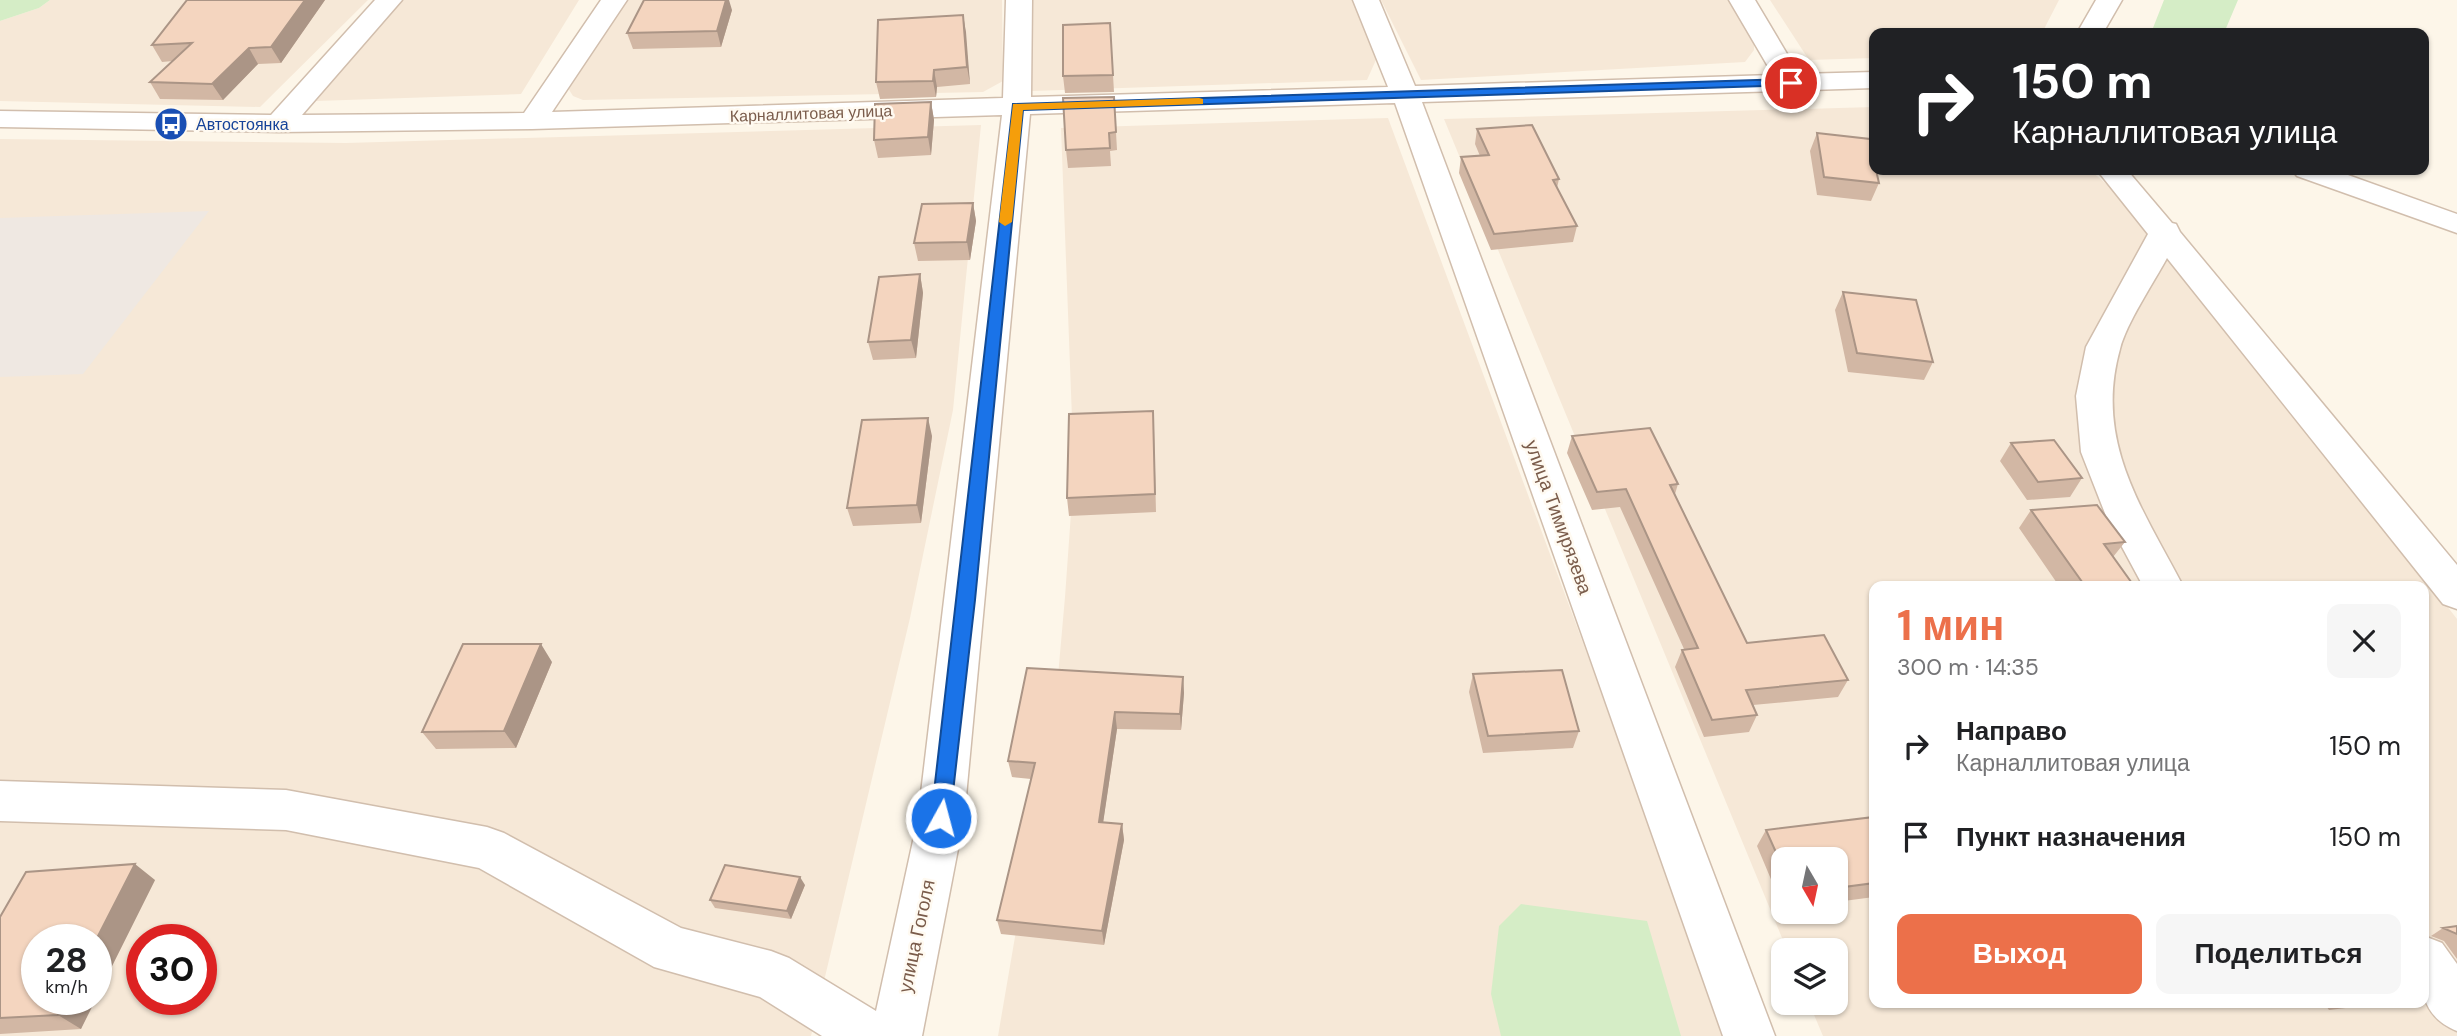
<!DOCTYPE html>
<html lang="ru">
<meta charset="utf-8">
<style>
:root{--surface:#fff;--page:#f6f6f6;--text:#202124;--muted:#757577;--accent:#ec704a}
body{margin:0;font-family:"DM Sans",sans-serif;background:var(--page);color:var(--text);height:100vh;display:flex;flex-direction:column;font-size:26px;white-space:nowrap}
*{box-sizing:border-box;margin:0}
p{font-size:23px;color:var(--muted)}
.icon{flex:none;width:38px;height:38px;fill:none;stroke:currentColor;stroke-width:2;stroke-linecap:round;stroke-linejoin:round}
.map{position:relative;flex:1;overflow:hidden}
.details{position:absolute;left:1869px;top:581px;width:560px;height:427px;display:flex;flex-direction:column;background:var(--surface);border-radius:14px;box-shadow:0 2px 5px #0004}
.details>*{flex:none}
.guide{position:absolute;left:1869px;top:28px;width:560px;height:147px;border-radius:14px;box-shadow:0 2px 5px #0004;background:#202124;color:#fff;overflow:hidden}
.needle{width:46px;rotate:171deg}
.controls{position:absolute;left:1771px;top:847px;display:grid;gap:14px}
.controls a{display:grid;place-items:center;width:77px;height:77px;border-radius:14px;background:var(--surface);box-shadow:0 2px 5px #0004;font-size:35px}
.speed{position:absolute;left:21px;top:924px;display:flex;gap:14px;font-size:35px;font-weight:700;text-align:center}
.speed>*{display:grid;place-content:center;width:91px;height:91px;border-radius:50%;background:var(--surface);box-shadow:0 2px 5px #0004;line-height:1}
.speed small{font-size:18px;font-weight:400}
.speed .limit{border:10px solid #d22;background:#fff;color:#111}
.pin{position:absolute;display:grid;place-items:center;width:60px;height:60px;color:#fff;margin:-30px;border:4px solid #fff;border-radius:50%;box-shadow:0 2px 7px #0007}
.me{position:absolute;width:77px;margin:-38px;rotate:7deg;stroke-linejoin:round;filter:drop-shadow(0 0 5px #0008)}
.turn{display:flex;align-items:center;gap:24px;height:147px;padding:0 28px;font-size:32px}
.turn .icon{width:91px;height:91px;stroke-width:2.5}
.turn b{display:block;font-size:49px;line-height:60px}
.round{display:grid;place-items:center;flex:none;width:74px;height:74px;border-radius:14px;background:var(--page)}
.summary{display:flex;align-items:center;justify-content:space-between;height:119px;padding:0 28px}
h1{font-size:42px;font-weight:700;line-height:52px;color:var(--accent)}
.primary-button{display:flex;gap:14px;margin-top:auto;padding:14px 28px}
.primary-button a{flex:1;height:80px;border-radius:14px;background:var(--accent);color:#fff;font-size:28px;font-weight:700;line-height:80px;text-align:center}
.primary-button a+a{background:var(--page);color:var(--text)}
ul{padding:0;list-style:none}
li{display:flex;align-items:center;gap:21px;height:91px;padding:0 28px}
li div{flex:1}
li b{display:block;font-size:26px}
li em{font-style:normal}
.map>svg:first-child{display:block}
.residential{fill:#f6e8d7;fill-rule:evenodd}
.industrial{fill:#efe8e2}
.green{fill:#d5edc6}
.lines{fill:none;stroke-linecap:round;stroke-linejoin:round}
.minor-casing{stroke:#d1bead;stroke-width:3}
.minor{fill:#fff;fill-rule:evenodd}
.wall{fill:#d2b7a4}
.shaded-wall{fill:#ab9586}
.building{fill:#f4d5bf;stroke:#ab9586;stroke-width:2}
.route{fill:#1a73e8;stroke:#114b97;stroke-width:2}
.slow{fill:#f59e0b}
.labels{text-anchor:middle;stroke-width:5;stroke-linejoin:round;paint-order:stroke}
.far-street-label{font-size:16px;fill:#7a5c4b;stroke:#fffaf1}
.far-transit-label{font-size:16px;fill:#164399;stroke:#fffaf1;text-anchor:start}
.street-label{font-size:19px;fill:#7a5c4b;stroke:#fffaf1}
</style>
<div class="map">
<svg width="2457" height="1036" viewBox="0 0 2457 1036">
<rect width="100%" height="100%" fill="#fdf6e9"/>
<!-- residential -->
<path class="residential" d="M 50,0 L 368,0 L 260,107 L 0,101 L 0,21 L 39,8 Z
M 399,0 L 579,0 L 521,94 L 316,101 Z
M 625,0 L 1002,0 L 1003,81 L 983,92 L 583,100 L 573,96 L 568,88 Z
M 1032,0 L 1359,0 L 1379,53 L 1367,80 L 1032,91 Z
M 1381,0 L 1732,0 L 1754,41 L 1754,50 L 1745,62 L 1421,80 Z
M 1770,0 L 2059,0 L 2042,33 L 1874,33 L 1874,58 L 1809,60 Z
M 1874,107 L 1874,170 L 2090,170 L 2146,218 L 2457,619 L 2457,1036 L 1823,1036 L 1809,1003 L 1836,1003 L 1836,950 L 1787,950 L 1444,119 ZM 1874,586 L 2424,586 L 2424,1003 L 1874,1003 ZM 1783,859 L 1836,859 L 1836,912 L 1783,912 Z
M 1388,118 L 1729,1036 L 998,1036 L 1043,774 L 1052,744 L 1065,597 L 1074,471 L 1061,128 Z
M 981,125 L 953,410 L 910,618 L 811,1036 L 0,1036 L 0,139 L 346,143 ZM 37,940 L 96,940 L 96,999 L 37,999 ZM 142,940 L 201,940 L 201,999 L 142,999 Z"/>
<!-- industrial -->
<path class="industrial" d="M 209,211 L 83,374 L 0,377 L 0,218 Z"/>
<!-- green -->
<path class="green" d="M 0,0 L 50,0 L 39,8 L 0,21 Z
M 2164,0 L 2238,0 L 2224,33 L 2151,33 Z
M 1521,904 L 1647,921 L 1681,1036 L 1501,1036 L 1491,994 L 1499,926 Z"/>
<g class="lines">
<defs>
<path id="minor" d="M 375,0 L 402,0 L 302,115 L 524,113 L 601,0 L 627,0 L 552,112 L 1003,98 L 1006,0 L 1032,0 L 1031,97 L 1388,87 L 1353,0 L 1379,0 L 1415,86 L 1773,75 L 1729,0 L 1755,0 L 1799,74 L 1874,72 L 1874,88 L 1422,102 L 1775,1036 L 1723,1036 L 1395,103 L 1030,114 L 964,818 L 922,1036 L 822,1036 L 760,997 L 654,967 L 479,868 L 286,830 L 0,821 L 0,781 L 286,790 L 487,827 L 504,833 L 681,928 L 771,951 L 789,958 L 876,1011 L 918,818 L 1002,115 L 532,129 L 279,132 L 0,127 L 0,111 L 271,115 Z
M 2096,0 L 2122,0 L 2103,33 L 2077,33 Z
M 2097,170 L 2127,170 L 2172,223 L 2176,224 L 2180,232 L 2457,565 L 2457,609 L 2443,604 L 2167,258 C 2154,282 2126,324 2120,349 C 2094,441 2142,508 2183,586 L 2143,586 L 2108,521 L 2081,452 L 2076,396 L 2086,347 L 2148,234 Z
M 2292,170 L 2334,170 L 2457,214 L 2457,233 L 2297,176 Z
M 2424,936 L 2442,943 L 2457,964 L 2457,1031 C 2413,1013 2422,976 2424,936 Z"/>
</defs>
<!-- minor casing -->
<use href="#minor" class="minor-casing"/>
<!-- minor -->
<use href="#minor" class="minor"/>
</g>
<!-- wall -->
<path class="wall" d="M 187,0 L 325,0 L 281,63 L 258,64 L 223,100 L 160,99 L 150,82 L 173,61 L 162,62 L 152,45 Z
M 732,10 L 721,47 L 633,49 L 627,33 Z
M 963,15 L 970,84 L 937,87 L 936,97 L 880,99 L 876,82 Z
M 1110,23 L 1114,92 L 1065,93 L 1063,76 Z
M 1114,97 L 1117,150 L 1110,151 L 1111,166 L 1068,168 L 1066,150 Z
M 931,102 L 934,120 L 931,155 L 878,158 L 874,140 Z
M 1477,129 L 1559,179 L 1557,188 L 1577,226 L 1573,242 L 1491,250 L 1459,173 L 1461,157 L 1480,156 L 1475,144 Z
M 1817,133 L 1879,183 L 1871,201 L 1817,195 L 1810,151 Z
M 973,203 L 976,221 L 970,260 L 918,261 L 914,243 Z
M 920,274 L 923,293 L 916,358 L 873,360 L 868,342 Z
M 1843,292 L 1933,362 L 1924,380 L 1848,372 L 1835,310 Z
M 1154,429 L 1156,512 L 1069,516 L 1067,498 Z
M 932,436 L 921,523 L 853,526 L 847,508 Z
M 1572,436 L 1678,484 L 1675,494 L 1747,643 L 1848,680 L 1838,697 L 1753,705 L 1757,715 L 1749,732 L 1704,737 L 1675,667 L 1682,650 L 1684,649 L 1620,507 L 1592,510 L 1567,453 Z
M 2011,443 L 2082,478 L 2070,497 L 2027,500 L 2000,461 Z
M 2031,510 L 2125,542 L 2113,557 L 2134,586 L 2059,586 L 2019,528 Z
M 552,662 L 516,748 L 436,749 L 422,732 Z
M 1473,674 L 1579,731 L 1573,748 L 1483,753 L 1469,692 Z
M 1183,677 L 1184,693 L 1181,730 L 1117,729 L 1103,822 L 1122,824 L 1124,840 L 1104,945 L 1001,934 L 997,920 L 1031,779 L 1012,777 L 1008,761 Z
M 1874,817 L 1874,897 L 1836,902 L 1836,859 L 1783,859 L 1783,908 L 1757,846 L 1766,830 Z
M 155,880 L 96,998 L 96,940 L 81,1029 L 0,1034 L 0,917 Z
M 805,885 L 791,919 L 715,908 L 710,900 Z
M 2457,926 L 2457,959 L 2444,941 L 2431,936 L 2443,928 Z
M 2324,1003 L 2388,1003 L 2329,1010 Z"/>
<!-- shaded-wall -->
<path class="shaded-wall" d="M 305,0 L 325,0 L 281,63 L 271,47 Z
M 726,0 L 729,0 L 732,10 L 721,47 L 717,31 Z
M 963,15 L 966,32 L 970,84 L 967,67 Z
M 249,48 L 258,64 L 223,100 L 212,84 Z
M 934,70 L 937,87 L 936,97 L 933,81 Z
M 931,102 L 934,120 L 931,155 L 928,137 Z
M 973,203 L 976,221 L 970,260 L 967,242 Z
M 920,274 L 923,293 L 916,358 L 911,340 Z
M 928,418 L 932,436 L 921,523 L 917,505 Z
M 541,644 L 552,662 L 516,748 L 504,731 Z
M 1183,677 L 1184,693 L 1181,730 L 1180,714 Z
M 1115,712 L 1117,729 L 1101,837 L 1099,822 Z
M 1122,824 L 1124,840 L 1104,945 L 1102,931 Z
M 135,864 L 155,880 L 96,998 L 96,940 Z
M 800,877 L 805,885 L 791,919 L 787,911 Z
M 65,999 L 96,999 L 81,1029 L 58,1015 Z"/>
<!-- building -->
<path class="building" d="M 187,0 L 305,0 L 271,47 L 249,48 L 212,84 L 150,82 L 192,43 L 152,45 Z
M 644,0 L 726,0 L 717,31 L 627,33 Z
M 963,15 L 967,67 L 934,70 L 933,81 L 876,82 L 878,20 Z
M 1110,23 L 1113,75 L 1063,76 L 1063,25 Z
M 1114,97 L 1116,132 L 1109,133 L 1110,148 L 1066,150 L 1063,98 Z
M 931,102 L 928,137 L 874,140 L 875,104 Z
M 1532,125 L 1559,179 L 1553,180 L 1577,226 L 1494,234 L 1461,157 L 1489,155 L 1477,129 Z
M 1817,133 L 1870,139 L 1874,160 L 1874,170 L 1876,170 L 1879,183 L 1824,177 Z
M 973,203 L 967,242 L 914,243 L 922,204 Z
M 920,274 L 911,340 L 868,342 L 879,277 Z
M 1843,292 L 1916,300 L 1933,362 L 1857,353 Z
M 1153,411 L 1155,494 L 1067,498 L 1069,414 Z
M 928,418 L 917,505 L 847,508 L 862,420 Z
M 1650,428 L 1678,484 L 1670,485 L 1747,643 L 1824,635 L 1848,680 L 1746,690 L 1757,715 L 1712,720 L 1682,650 L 1698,648 L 1626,489 L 1597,492 L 1572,436 Z
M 2054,440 L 2082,478 L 2038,482 L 2011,443 Z
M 2097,505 L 2125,542 L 2104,544 L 2134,586 L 2085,586 L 2031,510 Z
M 463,644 L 541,644 L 504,731 L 422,732 Z
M 1027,668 L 1183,677 L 1180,714 L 1115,712 L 1099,822 L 1122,824 L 1102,931 L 997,920 L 1035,763 L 1008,761 Z
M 1562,670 L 1579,731 L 1488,736 L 1473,674 Z
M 1874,817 L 1874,883 L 1836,888 L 1836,859 L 1783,859 L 1783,868 L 1766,830 Z
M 135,864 L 96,940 L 37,940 L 37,999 L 65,999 L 58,1015 L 0,1018 L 0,917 L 26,872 Z
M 725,865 L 800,877 L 787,911 L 710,900 Z
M 2457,926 L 2457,934 L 2443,928 Z"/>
<!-- route -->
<path class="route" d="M 1791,79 L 1795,80 L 1795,85 L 1023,110 L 975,600 L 950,818 L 947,824 L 941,826 L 934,824 L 931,818 L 1013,104 Z"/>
<!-- slow -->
<path class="slow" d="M 1199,98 L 1203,99 L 1203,104 L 1023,110 L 1012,222 L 1005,226 L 999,222 L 1013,104 Z"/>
<!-- icons -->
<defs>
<symbol id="bus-disc" viewBox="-11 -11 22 22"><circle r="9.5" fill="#1a4fb4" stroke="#fffaf1"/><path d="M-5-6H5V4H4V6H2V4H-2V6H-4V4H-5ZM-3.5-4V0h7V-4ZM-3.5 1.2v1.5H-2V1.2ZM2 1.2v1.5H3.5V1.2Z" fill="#fff"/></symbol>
</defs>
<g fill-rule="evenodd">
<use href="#bus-disc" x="152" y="105" width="38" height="38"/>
</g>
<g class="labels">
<!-- far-street labels -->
<g class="far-street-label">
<text transform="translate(811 113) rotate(-2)" y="6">Карналлитовая улица</text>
</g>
<!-- far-transit labels -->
<g class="far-transit-label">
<text x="196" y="130">Автостоянка</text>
</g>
<!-- street labels -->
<g class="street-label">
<text transform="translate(1559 517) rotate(70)" y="7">улица Тимирязева</text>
<text transform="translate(916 936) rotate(-78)" y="7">улица Гоголя</text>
</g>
</g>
</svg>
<div class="controls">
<a><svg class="needle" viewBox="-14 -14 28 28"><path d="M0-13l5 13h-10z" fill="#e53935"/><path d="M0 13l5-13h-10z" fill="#757577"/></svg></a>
<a><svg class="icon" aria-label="layers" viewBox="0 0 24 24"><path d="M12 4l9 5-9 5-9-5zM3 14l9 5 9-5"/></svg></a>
</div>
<div class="speed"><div>28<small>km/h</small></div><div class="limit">30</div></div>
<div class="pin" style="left:1791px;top:83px;background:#d93025"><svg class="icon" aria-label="arrive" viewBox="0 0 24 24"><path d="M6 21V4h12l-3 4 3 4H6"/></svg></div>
<svg class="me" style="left:941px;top:818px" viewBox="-20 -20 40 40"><circle r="17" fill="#1a73e8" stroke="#fff" stroke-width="3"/><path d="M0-11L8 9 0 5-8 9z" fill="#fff"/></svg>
<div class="guide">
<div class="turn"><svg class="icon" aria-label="right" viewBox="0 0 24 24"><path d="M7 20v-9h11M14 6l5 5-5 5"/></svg><div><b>150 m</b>Карналлитовая улица</div></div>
</div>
<section class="details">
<div class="summary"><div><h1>1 мин</h1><p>300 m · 14:35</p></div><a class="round"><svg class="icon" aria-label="close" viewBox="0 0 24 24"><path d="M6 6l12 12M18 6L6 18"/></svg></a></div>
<ul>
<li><svg class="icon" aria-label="right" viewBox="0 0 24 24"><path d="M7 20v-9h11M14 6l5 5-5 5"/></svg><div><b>Направо</b><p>Карналлитовая улица</p></div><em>150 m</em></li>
<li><svg class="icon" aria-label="arrive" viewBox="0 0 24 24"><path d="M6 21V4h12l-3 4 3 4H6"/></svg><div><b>Пункт назначения</b></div><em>150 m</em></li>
</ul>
<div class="primary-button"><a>Выход</a><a>Поделиться</a></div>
</section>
</div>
